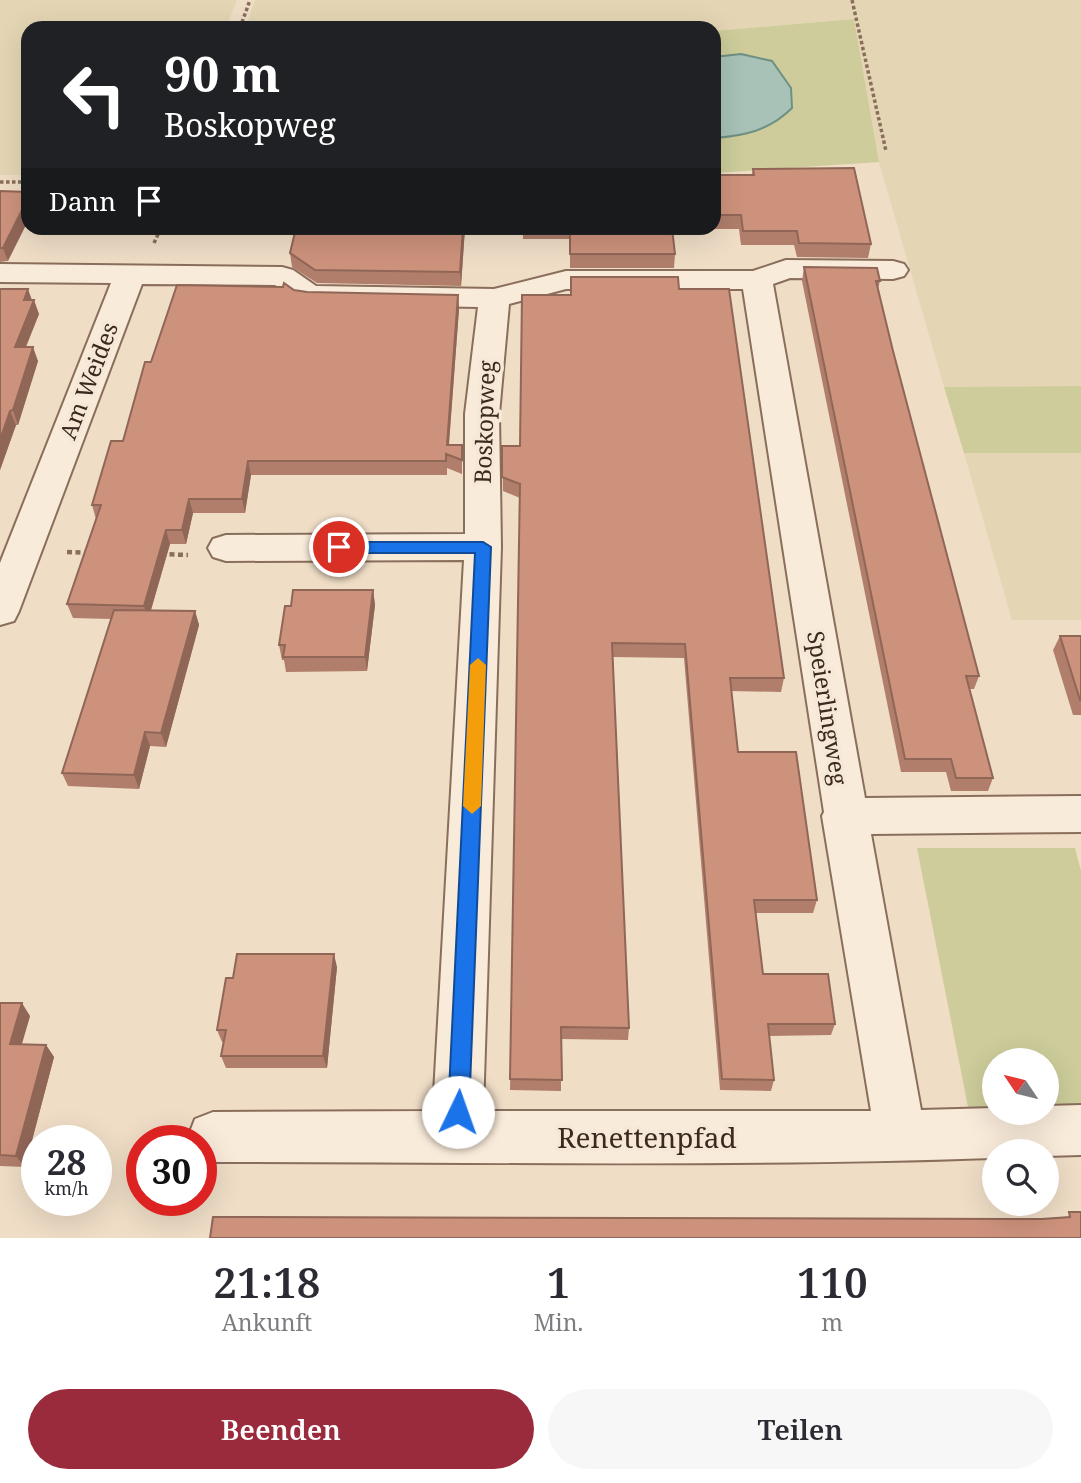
<!DOCTYPE html>
<html lang="de">
<style>
:root{--surface:#fff;--page:#f7f7f7;--text:#2b2b33;--muted:#7c7c81;--accent:#9a2b3c}
body{margin:0;font-family:"Noto Serif",serif;background:var(--page);color:var(--text);height:100vh;display:flex;flex-direction:column;font-size:26px;white-space:nowrap}
*{box-sizing:border-box;margin:0}
p{font-size:23px;color:var(--muted)}
.icon{flex:none;width:38px;height:38px;fill:none;stroke:currentColor;stroke-width:2;stroke-linecap:round;stroke-linejoin:round}
.map{position:relative;height:1238px;overflow:hidden}
.side{display:flex;flex-direction:column;background:var(--surface);flex:1}
.side>*{flex:none}
.banner{position:absolute;left:21px;top:21px;width:700px;height:214px;border-radius:21px;box-shadow:0 7px 28px #0002;background:#202124;color:#fff;overflow:hidden}
.needle{width:46px;rotate:305deg}
.tools{position:absolute;left:982px;top:1048px;display:grid;gap:14px}
.tools a{display:grid;place-items:center;width:77px;height:77px;border-radius:50%;background:var(--surface);box-shadow:0 7px 28px #0002;font-size:35px}
.speed{position:absolute;left:21px;top:1125px;display:flex;gap:14px;font-size:35px;font-weight:700;text-align:center}
.speed>*{display:grid;place-content:center;width:91px;height:91px;border-radius:50%;background:var(--surface);box-shadow:0 7px 28px #0002;line-height:1}
.speed small{font-size:18px;font-weight:400}
.speed .limit{border:10px solid #d22;background:#fff;color:#111}
.pin{position:absolute;display:grid;place-items:center;width:60px;height:60px;color:#fff;margin:-30px;border:4px solid #fff;border-radius:50%;box-shadow:0 2px 7px #0007}
.me{position:absolute;width:77px;margin:-38px;rotate:3deg;stroke-linejoin:round;filter:drop-shadow(0 0 5px #0008)}
.turn{display:flex;align-items:center;gap:24px;height:147px;padding:0 28px;font-size:32px}
.turn .icon{width:91px;height:91px;stroke-width:2.5}
.turn b{display:block;font-size:49px;line-height:60px}
.then{display:flex;align-items:center;height:66px;padding:0 28px;background:#0003;gap:14px;font-size:26px}
.eta{display:flex;justify-content:space-evenly;align-items:center;height:119px;text-align:center}
.eta b{font-size:42px;font-weight:600;line-height:49px}
.cta{display:flex;gap:14px;margin-top:auto;padding:14px 28px}
.cta a{flex:1;height:80px;border-radius:42px;background:var(--accent);color:#fff;font-size:28px;font-weight:600;line-height:80px;text-align:center}
.cta a+a{background:var(--page);color:var(--text)}
.map>svg:first-child{display:block}
.farmland{fill:#e4d6b4}
.green{fill:#cdcc9a;fill-rule:evenodd}
.water{fill:#a8c2b7;stroke:#6e9183;stroke-width:2}
.lines{fill:none;stroke-linecap:round;stroke-linejoin:round}
.street-casing{stroke:#8a6e5c;stroke-width:4}
.path-far1{stroke:#8a6e5c;stroke-width:3.5;stroke-dasharray:3.5 2.5;stroke-linecap:butt}
.path{stroke:#8a6e5c;stroke-width:4.5;stroke-dasharray:5 3.5;stroke-linecap:butt}
.street{fill:#f9ebda;fill-rule:evenodd}
.wall{fill:#b07e6b}
.shaded-wall{fill:#906657}
.building{fill:#cd927c;stroke:#906657;stroke-width:2}
.route{fill:#1a73e8;stroke:#114b97;stroke-width:2}
.slow{fill:#f59e0b}
.labels{text-anchor:middle;stroke-width:7;stroke-linejoin:round;paint-order:stroke}
.street-label{font-size:23px;fill:#3b291f;stroke:#f6e8d6}
.near-street-label{font-size:28px;fill:#3b291f;stroke:#f6e8d6}
</style>
<div class="map">
<svg width="1081" height="1238" viewBox="0 0 1081 1238">
<rect width="100%" height="100%" fill="#efddc6"/>
<!-- farmland -->
<path class="farmland" d="M 0,0 L 237,0 L 226,28 L 28,28 L 28,175 L 0,175 Z
M 255,0 L 1081,0 L 1081,386 L 944,387 L 879,162 L 854,19 L 714,31 L 714,28 L 245,28 Z
M 964,453 L 1081,453 L 1081,620 L 1012,620 Z"/>
<!-- green -->
<path class="green" d="M 854,19 L 879,162 L 714,173 L 714,138 L 735,136 L 741,54 L 714,57 L 714,31 Z
M 1081,386 L 1081,453 L 964,453 L 944,387 Z
M 917,848 L 1075,848 L 1081,871 L 1081,1118 L 970,1117 ZM 994,1060 L 1046,1060 L 1046,1113 L 994,1113 Z"/>
<!-- water -->
<path class="water" d="M 741,54 L 772,61 L 791,88 L 792,108 C 770,130 745,136 714,138 L 714,57 Z"/>
<g class="lines">
<defs>
<path id="street" d="M 786,260 L 893,261 L 904,264 L 908,270 L 904,276 L 893,279 L 790,278 L 773,284 L 865,798 L 1081,796 L 1081,832 L 871,834 L 921,1110 L 994,1108 L 994,1113 L 1046,1113 L 1046,1106 L 1081,1105 L 1081,1155 L 1046,1156 L 1046,1152 L 994,1152 L 994,1158 C 733,1167 473,1162 213,1162 L 201,1157 L 201,1141 L 189,1141 L 188,1137 L 195,1119 L 213,1112 L 433,1111 L 464,560 L 226,561 L 213,557 L 208,548 L 213,539 L 226,535 L 465,534 L 465,414 L 478,307 L 309,304 L 298,302 L 275,285 L 142,284 L 19,611 L 14,621 L 0,625 L 0,563 L 111,283 L 0,282 L 0,264 L 282,267 L 293,270 L 316,286 L 494,289 L 566,271 L 753,271 ZM 566,289 L 743,289 L 824,812 L 822,816 L 871,1111 L 483,1111 L 501,547 L 499,414 L 509,304 Z"/>
</defs>
<!-- street casing -->
<use href="#street" class="street-casing"/>
<!-- path-far1 -->
<path class="path-far1" d="M 852,0 L 886,151
M 240,28 L 250,0
M 0,182 L 28,182
M 154,243 L 161,228"/>
<!-- path -->
<path class="path" d="M 67,552 L 90,553
M 161,554 L 188,555"/>
<!-- street -->
<use href="#street" class="street"/>
</g>
<!-- wall -->
<path class="wall" d="M 753,169 L 871,244 L 868,258 L 797,257 L 794,245 L 741,245 L 739,229 L 674,229 L 674,228 L 714,228 L 714,175 L 752,175 Z
M 0,191 L 8,261 L 0,262 Z
M 465,228 L 461,286 L 317,283 L 292,267 L 290,253 Z
M 523,228 L 672,228 L 675,254 L 674,268 L 570,268 L 570,239 L 523,239 Z
M 804,267 L 880,281 L 878,289 L 893,351 L 979,676 L 974,689 L 969,689 L 993,778 L 988,791 L 951,791 L 946,772 L 901,772 L 802,281 Z
M 0,289 L 32,300 L 39,314 L 26,347 L 38,361 L 18,425 L 16,425 L 0,470 Z
M 679,289 L 784,678 L 781,692 L 731,691 L 738,752 L 817,900 L 813,913 L 756,913 L 763,974 L 835,1024 L 831,1035 L 769,1036 L 774,1080 L 771,1091 L 720,1090 L 684,658 L 613,657 L 629,1028 L 628,1040 L 561,1039 L 561,1091 L 510,1090 L 520,498 L 503,491 L 502,446 L 520,446 L 570,295 Z
M 294,290 L 307,292 L 458,295 L 459,309 L 449,445 L 462,459 L 462,474 L 447,468 L 447,475 L 251,475 L 245,513 L 193,513 L 186,544 L 170,544 L 151,610 L 195,611 L 199,625 L 166,747 L 150,746 L 139,789 L 68,786 L 62,773 L 111,619 L 73,618 L 67,604 L 96,519 L 92,505 L 123,441 L 151,362 Z
M 373,590 L 375,605 L 367,671 L 286,672 L 284,660 L 282,660 L 279,645 L 291,606 Z
M 1060,636 L 1081,636 L 1081,715 L 1073,715 L 1053,650 Z
M 337,967 L 327,1068 L 226,1068 L 221,1056 L 223,1042 L 222,1042 L 217,1030 L 233,978 Z
M 0,1003 L 30,1016 L 22,1044 L 46,1045 L 54,1057 L 25,1167 L 0,1166 Z"/>
<!-- shaded-wall -->
<path class="shaded-wall" d="M 28,198 L 28,221 L 8,261 L 3,248 Z
M 463,228 L 465,228 L 461,286 L 460,272 Z
M 28,289 L 33,303 L 34,300 L 39,314 L 20,361 L 15,347 L 24,300 Z
M 458,295 L 459,309 L 448,454 L 447,445 Z
M 33,347 L 38,361 L 18,425 L 13,410 Z
M 10,411 L 16,425 L 0,470 L 0,440 Z
M 248,461 L 251,475 L 245,513 L 242,499 Z
M 189,499 L 193,513 L 186,544 L 182,530 Z
M 166,530 L 170,544 L 148,620 L 144,606 Z
M 373,590 L 375,605 L 367,671 L 365,657 Z
M 195,611 L 199,625 L 166,747 L 161,733 Z
M 145,732 L 150,746 L 139,789 L 134,775 Z
M 334,954 L 337,967 L 327,1068 L 323,1056 Z
M 22,1003 L 30,1016 L 18,1056 L 10,1044 Z
M 46,1045 L 54,1057 L 25,1167 L 16,1156 Z"/>
<!-- building -->
<path class="building" d="M 854,168 L 871,244 L 799,243 L 797,231 L 743,231 L 741,215 L 714,215 L 714,175 L 754,175 L 753,169 Z
M 0,191 L 28,192 L 28,198 L 3,248 L 0,248 Z
M 296,228 L 463,228 L 460,272 L 315,270 L 290,253 Z
M 570,228 L 672,228 L 675,254 L 570,254 Z
M 804,267 L 877,268 L 880,281 L 876,281 L 893,351 L 979,676 L 966,676 L 993,778 L 956,778 L 951,759 L 905,759 Z
M 571,277 L 678,277 L 679,289 L 729,289 L 784,678 L 730,678 L 738,752 L 796,752 L 817,900 L 754,900 L 763,974 L 828,974 L 835,1024 L 768,1024 L 774,1080 L 722,1079 L 685,644 L 612,643 L 629,1028 L 561,1027 L 562,1080 L 510,1079 L 520,484 L 502,477 L 502,446 L 520,446 L 522,295 L 571,295 Z
M 284,283 L 294,290 L 307,292 L 458,295 L 447,445 L 462,445 L 462,460 L 446,454 L 446,461 L 248,461 L 242,499 L 189,499 L 182,530 L 166,530 L 144,606 L 67,604 L 101,505 L 92,505 L 111,441 L 123,441 L 145,362 L 151,362 L 177,285 L 283,287 Z
M 0,289 L 28,289 L 24,300 L 34,300 L 15,347 L 33,347 L 13,410 L 10,411 L 0,440 Z
M 293,590 L 373,590 L 365,657 L 283,657 L 285,645 L 279,645 L 285,606 L 291,606 Z
M 114,610 L 195,611 L 161,733 L 145,732 L 134,775 L 62,773 Z
M 1060,636 L 1081,636 L 1081,700 L 1080,700 Z
M 237,954 L 334,954 L 323,1056 L 221,1056 L 226,1030 L 217,1030 L 226,978 L 233,978 Z
M 0,1003 L 22,1003 L 10,1044 L 46,1045 L 16,1156 L 0,1155 Z
M 1069,1212 L 1081,1212 L 1081,1238 L 210,1238 L 213,1217 L 1042,1219 L 1070,1217 Z"/>
<!-- route -->
<path class="route" d="M 339,542 L 483,542 L 491,547 L 469,1112 L 466,1119 L 458,1122 L 451,1119 L 448,1112 L 475,553 L 339,553 L 332,547 Z"/>
<!-- slow -->
<path class="slow" d="M 478,658 L 486,665 L 481,806 L 472,814 L 463,806 L 470,665 Z"/>
<g class="labels">
<!-- street labels -->
<g class="street-label">
<text transform="translate(89 381) rotate(-69)" y="8">Am Weides</text>
<text transform="translate(485 422) rotate(-88)" y="8">Boskopweg</text>
<text transform="translate(827 708) rotate(81)" y="8">Speierlingweg</text>
</g>
<!-- near-street labels -->
<g class="near-street-label">
<text x="647" y="1148">Renettenpfad</text>
</g>
</g>
</svg>
<div class="tools">
<a><svg class="needle" viewBox="-14 -14 28 28"><path d="M0-13l5 13h-10z" fill="#e53935"/><path d="M0 13l5-13h-10z" fill="#7c7c81"/></svg></a>
<a><svg class="icon" aria-label="search" viewBox="0 0 24 24"><circle cx="10" cy="10" r="6"/><path d="M15 15l6 6"/></svg></a>
</div>
<div class="speed"><div>28<small>km/h</small></div><div class="limit">30</div></div>
<div class="pin" style="left:339px;top:547px;background:#d93025"><svg class="icon" aria-label="arrive" viewBox="0 0 24 24"><path d="M6 21V4h12l-3 4 3 4H6"/></svg></div>
<svg class="me" style="left:458px;top:1112px" viewBox="-20 -20 40 40"><circle r="19" fill="#fff"/><path d="M0-13L10 11 0 6-10 11z" fill="#1a73e8"/></svg>
<div class="banner">
<div class="turn"><svg class="icon" aria-label="left" viewBox="0 0 24 24"><path d="M17 20v-9H6M10 6l-5 5 5 5"/></svg><div><b>90 m</b>Boskopweg</div></div>
<div class="then">Dann<svg class="icon" aria-label="arrive" viewBox="0 0 24 24"><path d="M6 21V4h12l-3 4 3 4H6"/></svg></div>
</div>
</div>
<section class="side">
<div class="eta">
<div><b>21:18</b><p>Ankunft</p></div>
<div><b>1</b><p>Min.</p></div>
<div><b>110</b><p>m</p></div>
</div>
<div class="cta"><a>Beenden</a><a>Teilen</a></div>
</section>
